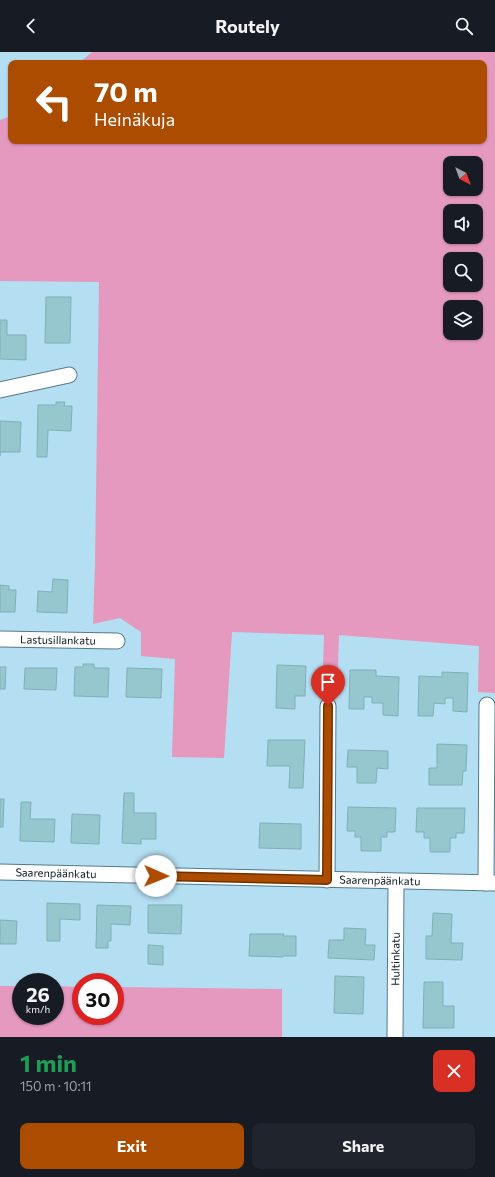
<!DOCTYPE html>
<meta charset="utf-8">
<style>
:root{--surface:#171b24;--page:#20242c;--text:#f1f3f6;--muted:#9ea1a6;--accent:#ac4c00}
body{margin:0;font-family:Commissioner,sans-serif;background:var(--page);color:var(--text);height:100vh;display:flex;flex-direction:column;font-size:15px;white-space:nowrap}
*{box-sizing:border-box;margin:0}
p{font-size:13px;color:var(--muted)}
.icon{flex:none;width:22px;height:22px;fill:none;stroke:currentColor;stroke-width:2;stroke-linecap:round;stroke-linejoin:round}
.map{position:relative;height:985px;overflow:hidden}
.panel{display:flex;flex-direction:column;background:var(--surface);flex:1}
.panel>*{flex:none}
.hud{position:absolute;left:8px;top:8px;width:479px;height:84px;border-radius:8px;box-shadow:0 1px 3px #0004;background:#ac4c00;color:#fff;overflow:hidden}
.needle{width:26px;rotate:139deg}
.fabs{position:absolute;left:443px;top:104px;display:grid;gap:8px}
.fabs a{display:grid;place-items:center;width:40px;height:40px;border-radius:8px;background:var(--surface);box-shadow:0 1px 3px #0004;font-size:20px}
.speed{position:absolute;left:12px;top:921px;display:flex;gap:8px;font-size:20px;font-weight:700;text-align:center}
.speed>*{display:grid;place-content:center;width:52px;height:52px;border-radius:50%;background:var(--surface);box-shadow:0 1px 3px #0004;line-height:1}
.speed small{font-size:10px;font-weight:400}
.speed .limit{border:6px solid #d22;background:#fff;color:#111}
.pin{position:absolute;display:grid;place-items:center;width:34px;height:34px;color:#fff;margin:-41px -17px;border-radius:50% 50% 50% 0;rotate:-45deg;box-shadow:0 0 4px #0007}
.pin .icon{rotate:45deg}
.me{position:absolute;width:44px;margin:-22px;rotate:91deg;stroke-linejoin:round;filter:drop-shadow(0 0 3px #0008)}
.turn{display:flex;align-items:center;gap:14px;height:84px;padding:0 20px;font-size:18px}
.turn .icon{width:52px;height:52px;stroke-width:2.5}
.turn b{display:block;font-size:28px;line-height:34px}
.round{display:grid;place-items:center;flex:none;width:42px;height:42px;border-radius:8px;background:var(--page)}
.summary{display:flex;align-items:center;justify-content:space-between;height:68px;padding:0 20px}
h1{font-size:24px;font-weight:700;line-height:30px;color:#1e9e55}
.primary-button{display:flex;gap:8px;margin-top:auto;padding:8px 20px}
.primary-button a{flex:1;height:46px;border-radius:8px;background:var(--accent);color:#fff;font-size:16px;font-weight:700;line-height:46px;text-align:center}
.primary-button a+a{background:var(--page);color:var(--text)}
header{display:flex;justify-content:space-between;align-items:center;height:52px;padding:0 20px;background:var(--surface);font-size:18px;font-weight:700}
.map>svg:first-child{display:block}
.green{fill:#e599bf;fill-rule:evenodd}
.building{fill:#96c6ce;stroke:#80b0b7}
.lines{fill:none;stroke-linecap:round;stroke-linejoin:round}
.minor-casing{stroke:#537a8b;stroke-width:17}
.minor{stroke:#fff;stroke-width:15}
.route-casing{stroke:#703100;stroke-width:10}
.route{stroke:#ac4c00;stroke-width:7}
.labels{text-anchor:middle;stroke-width:4;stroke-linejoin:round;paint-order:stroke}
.street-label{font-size:11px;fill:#08181f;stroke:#f1f9fd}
</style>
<header><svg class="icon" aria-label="back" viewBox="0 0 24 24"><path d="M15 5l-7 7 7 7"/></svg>Routely<svg class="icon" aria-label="search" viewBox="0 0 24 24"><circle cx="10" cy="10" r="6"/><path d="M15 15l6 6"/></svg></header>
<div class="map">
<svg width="495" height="985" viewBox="0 0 495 985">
<rect width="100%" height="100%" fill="#b4def2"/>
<!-- green -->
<path class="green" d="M 92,0 L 495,0 L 495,641 L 478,640 L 479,594 L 339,583 L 337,643 L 322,642 L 324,583 L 232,580 L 224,706 L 172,705 L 175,607 L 141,604 L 141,580 L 120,566 L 93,572 L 95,512 L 99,230 L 0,229 L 0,68 L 11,64 L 11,89 L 484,89 L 484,11 L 79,11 ZM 450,111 L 476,111 L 476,137 L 450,137 ZM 450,159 L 476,159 L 476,185 L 450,185 ZM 450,207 L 476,207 L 476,233 L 450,233 ZM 450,255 L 476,255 L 476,281 L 450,281 Z
M 0,934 L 21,934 L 21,964 L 55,964 L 55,934 L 81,935 L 81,964 L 115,964 L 115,935 L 282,937 L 282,985 L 0,985 Z"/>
<!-- building -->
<path class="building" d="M 46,245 L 71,245 L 70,291 L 45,291 Z
M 0,268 L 7,268 L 7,283 L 26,283 L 26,308 L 0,307 Z
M 56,350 L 65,350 L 64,354 L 72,354 L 71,379 L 48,378 L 47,405 L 37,405 L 38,353 L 56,353 Z
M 0,369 L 21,370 L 20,400 L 0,400 L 0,404 Z
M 53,527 L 68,528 L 67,561 L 37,560 L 38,539 L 52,540 Z
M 0,533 L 9,534 L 9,538 L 16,538 L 15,560 L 0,560 Z
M 83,612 L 94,612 L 94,616 L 109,616 L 108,645 L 74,644 L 75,615 L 83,615 Z
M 277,613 L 306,614 L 305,644 L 295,644 L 295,657 L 276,656 Z
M 0,615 L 6,615 L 5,637 L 0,637 Z
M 25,616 L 57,616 L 56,638 L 24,637 Z
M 127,616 L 162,617 L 161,646 L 126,645 Z
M 350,618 L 376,618 L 376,624 L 399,625 L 398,664 L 383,663 L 383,651 L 372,651 L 372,645 L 364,645 L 364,657 L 349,657 Z
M 442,620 L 468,621 L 467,660 L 453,659 L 453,646 L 445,646 L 445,652 L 434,651 L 433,664 L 418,664 L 419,624 L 442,625 Z
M 268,688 L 305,688 L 303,736 L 289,736 L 290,714 L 267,714 Z
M 437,692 L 467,693 L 466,719 L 463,719 L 462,733 L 429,733 L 429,716 L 437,716 Z
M 348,698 L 388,699 L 388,717 L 377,716 L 376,731 L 357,731 L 357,715 L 347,715 Z
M 124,741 L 134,741 L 134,761 L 156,761 L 156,787 L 141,787 L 141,792 L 122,791 Z
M 0,747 L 4,747 L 3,775 L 0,775 Z
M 21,750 L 31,750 L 30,767 L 55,767 L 54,790 L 20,789 Z
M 348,755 L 396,756 L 395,780 L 387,780 L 387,785 L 381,785 L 381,799 L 361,799 L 361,785 L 355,785 L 355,779 L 347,779 Z
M 417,756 L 465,756 L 464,781 L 456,781 L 456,786 L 450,786 L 450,800 L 430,800 L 430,786 L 424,786 L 424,780 L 416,780 Z
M 72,762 L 100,763 L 99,792 L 71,791 Z
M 260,771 L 301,772 L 301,797 L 259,796 Z
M 47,851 L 80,852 L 80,868 L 60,867 L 60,889 L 47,889 Z
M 97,853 L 131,854 L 130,873 L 111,872 L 111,889 L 108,889 L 108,896 L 96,896 Z
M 148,853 L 182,853 L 181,882 L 148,881 Z
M 433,861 L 452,862 L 451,891 L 463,891 L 462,908 L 426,907 L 426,884 L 432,884 Z
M 0,868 L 17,869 L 16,892 L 0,892 Z
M 344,876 L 366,877 L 365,893 L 375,893 L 374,908 L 328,906 L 329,888 L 344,888 Z
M 250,882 L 284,882 L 283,884 L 296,884 L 296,904 L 283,904 L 283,905 L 249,904 Z
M 148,893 L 163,894 L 163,913 L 148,912 Z
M 335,924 L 364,925 L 363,962 L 334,961 Z
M 424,930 L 443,930 L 443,954 L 454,954 L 454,976 L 423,976 Z"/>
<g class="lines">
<defs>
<g id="minor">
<path d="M 0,338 L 69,323"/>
<path id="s1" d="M 0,587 L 117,589"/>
<path id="s2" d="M 0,820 L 495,831"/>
<path d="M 327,828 L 328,654"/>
<path d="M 486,831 L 487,653"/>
<path id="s3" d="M 395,985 L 396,830"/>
</g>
</defs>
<!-- minor casing -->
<use href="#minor" class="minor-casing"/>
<!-- minor -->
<use href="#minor" class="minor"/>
</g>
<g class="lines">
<defs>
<path id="route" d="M 156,824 L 327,828 L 328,654"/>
</defs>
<!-- route casing -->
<use href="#route" class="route-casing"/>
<!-- route -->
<use href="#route" class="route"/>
</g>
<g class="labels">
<!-- street labels -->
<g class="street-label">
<text dy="4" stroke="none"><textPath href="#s1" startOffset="58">Lastusillankatu</textPath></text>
<text dy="4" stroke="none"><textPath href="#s2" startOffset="56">Saarenpäänkatu</textPath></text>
<text dy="4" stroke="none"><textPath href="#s2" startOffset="380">Saarenpäänkatu</textPath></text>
<text dy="4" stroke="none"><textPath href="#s3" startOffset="78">Hultinkatu</textPath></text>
</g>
</g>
</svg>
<div class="fabs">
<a><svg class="needle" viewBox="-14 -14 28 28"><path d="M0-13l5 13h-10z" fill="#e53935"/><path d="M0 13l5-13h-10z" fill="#9ea1a6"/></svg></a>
<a><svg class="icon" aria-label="sound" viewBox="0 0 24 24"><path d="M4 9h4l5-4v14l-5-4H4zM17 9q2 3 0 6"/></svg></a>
<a><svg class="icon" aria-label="search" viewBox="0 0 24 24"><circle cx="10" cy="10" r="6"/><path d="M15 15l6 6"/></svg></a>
<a><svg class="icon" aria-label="layers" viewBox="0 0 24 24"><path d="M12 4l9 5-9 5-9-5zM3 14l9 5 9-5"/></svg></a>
</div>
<div class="speed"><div>26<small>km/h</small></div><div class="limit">30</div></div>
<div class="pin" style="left:328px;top:654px;background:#d93025"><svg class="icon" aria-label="arrive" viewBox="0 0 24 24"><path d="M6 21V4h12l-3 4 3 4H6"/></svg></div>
<svg class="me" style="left:156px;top:824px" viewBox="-20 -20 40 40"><circle r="19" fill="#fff"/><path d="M0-13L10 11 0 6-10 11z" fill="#ac4c00"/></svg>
<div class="hud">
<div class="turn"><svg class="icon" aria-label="left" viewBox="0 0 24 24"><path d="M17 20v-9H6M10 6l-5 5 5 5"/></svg><div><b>70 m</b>Heinäkuja</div></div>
</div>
</div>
<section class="panel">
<div class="summary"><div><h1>1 min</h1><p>150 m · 10:11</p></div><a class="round" style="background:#d93025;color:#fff"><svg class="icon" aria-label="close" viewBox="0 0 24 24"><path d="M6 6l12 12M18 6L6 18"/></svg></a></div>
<div class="primary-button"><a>Exit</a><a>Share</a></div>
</section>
